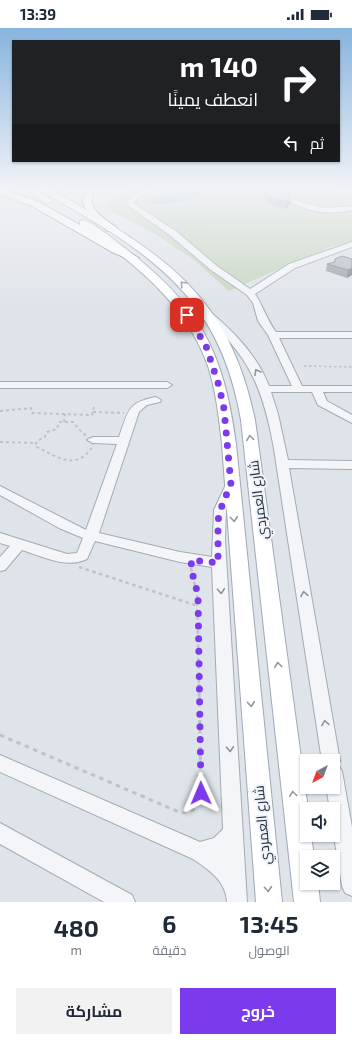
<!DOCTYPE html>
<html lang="ar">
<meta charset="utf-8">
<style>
:root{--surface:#fff;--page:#f2f2f3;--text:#1f2937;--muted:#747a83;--accent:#7c3aed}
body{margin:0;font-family:"Exo 2",Cairo,sans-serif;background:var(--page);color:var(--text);direction:rtl;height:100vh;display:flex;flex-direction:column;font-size:15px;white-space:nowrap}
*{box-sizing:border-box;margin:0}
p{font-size:13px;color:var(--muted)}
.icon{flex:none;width:22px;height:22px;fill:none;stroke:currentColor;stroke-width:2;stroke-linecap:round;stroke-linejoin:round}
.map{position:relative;height:874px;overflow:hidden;direction:ltr}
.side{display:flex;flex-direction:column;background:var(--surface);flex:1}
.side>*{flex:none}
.banner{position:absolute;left:12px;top:12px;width:328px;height:122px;border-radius:0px;box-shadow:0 1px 3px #0004;direction:rtl;background:#202124;color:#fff;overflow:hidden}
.needle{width:26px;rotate:221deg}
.tools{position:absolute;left:300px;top:726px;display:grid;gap:8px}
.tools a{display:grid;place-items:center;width:40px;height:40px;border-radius:0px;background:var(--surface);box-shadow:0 1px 3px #0004;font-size:20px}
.pin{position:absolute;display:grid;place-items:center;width:34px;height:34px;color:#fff;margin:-17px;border-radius:8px;box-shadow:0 2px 6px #0006}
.me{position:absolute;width:44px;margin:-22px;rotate:359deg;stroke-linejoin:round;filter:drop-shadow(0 0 3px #0008)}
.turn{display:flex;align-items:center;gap:14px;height:84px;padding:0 16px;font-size:18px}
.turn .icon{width:52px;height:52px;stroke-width:2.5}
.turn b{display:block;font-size:28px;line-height:34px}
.then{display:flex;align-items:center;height:38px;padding:0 16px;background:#0003;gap:8px;font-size:15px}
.eta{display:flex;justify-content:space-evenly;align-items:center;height:68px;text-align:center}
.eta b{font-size:24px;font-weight:700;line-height:28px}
.button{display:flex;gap:8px;margin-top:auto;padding:8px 16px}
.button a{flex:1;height:46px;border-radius:0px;background:var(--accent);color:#fff;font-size:16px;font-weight:700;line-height:46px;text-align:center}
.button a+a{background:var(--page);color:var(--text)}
.status{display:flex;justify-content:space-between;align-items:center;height:28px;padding:0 20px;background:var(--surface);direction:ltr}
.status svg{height:11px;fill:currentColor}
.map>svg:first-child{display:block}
.green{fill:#c6d5c0}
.water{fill:#97b4ce}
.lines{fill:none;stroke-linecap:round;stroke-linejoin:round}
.minor-casing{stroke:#a4abb5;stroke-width:2}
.major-casing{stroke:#9ea9b7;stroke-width:2}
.highway-casing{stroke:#8592a2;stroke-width:2}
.path-far4{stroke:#bec2c9;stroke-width:1;stroke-dasharray:2 2;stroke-linecap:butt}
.path-far3{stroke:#bec2c9;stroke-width:1.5;stroke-dasharray:2.5 2.5;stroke-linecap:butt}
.path-far2{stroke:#bec2c9;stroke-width:2;stroke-dasharray:3 3;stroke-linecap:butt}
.path-far1{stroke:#bec2c9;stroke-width:2.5;stroke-dasharray:3.5 3.5;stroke-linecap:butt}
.path{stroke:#bec2c9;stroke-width:3;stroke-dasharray:4.5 4.5;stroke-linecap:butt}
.minor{fill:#f3f5f8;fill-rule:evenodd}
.major{fill:#fff;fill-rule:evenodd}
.highway{fill:#fff;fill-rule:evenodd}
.wall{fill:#9da3ac}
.shaded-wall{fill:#7f848c}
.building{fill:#b6bdc8;stroke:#7f848c}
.oneway{stroke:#9298a1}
.oneway2{stroke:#8c949e}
.route{stroke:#7c3aed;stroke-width:7;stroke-dasharray:0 12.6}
.labels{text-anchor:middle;stroke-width:4;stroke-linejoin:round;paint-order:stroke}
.street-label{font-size:14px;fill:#263243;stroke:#eff3f7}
</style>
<div class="status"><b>13:39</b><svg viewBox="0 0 49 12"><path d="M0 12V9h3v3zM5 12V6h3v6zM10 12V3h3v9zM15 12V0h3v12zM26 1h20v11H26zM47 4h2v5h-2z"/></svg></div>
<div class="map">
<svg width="352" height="874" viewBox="0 0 352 874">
<rect width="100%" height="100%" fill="#dfe4ea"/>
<!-- green -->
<path class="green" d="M 133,160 L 352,160 L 352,214 L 327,220 L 313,228 L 297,233 L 229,263 L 194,232 L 157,207 L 102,178 Z"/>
<!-- water -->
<path class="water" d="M 191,163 L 203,166 C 196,171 155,180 149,173 L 165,166 Z"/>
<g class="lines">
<defs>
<path id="minor" d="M 153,160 L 162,160 L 140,168 L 133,175 L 177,204 L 217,238 L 250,261 L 289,236 L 352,214 L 352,219 L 295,240 L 255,266 C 263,278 267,292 276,304 L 352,304 L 352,310 L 279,310 L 302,358 L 352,358 L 352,364 L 323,364 L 327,373 L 352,387 L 352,395 L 318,377 L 312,364 L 271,364 L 278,386 L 288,432 L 352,433 L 352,441 L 289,440 L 340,733 L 338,737 L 342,743 L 352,799 L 352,868 L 345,865 L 342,858 L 333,802 L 333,781 L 330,781 L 326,759 L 333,759 L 333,733 L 322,733 L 274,421 C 263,360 249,327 202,286 L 202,282 L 208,282 C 233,303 257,327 269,358 L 292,358 L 268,307 L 258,293 L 253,275 L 247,267 L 211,242 L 171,208 L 126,176 C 130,165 143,163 153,160 Z
M 255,160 L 264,160 L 283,167 L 278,168 Z
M 327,160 L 352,162 L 352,166 L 330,162 Z
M 294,172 L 323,180 L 352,178 L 352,182 C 331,187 311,184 292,175 L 292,173 Z
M 0,354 L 167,354 L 172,357 L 167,360 L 0,360 Z
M 156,369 L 161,372 L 160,374 L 147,377 L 139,384 L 99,505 L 180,524 L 212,529 L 214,482 L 227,454 L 231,453 L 237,457 L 226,482 L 225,511 L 247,874 L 227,874 C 226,853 209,842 193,831 L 0,744 L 0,727 L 200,814 L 214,810 L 223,801 L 212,539 L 180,534 L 95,513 L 87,531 C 66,541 44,529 22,522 L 5,542 L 0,543 L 0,529 L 10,518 L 0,515 L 0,505 L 67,526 L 77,525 L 83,510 L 59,500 L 0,467 L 0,458 L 86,502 L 117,416 L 93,415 L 87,412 L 93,409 L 119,409 C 128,384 127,374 156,369 Z
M 0,795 L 132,867 L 135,874 L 104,874 L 0,816 Z"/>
<path id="major" d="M 24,160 L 33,160 L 53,173 L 49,175 L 46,175 Z
M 39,160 L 49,160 C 156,223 228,260 255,392 L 308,781 L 307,807 L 311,807 L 314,829 L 307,829 L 307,855 L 318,855 L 320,874 L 294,874 L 241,392 C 225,300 184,250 106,201 C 91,192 77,183 62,175 C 54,170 45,166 39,160 Z
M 83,192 C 95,195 115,213 126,221 C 200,278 224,324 236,416 L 282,874 L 256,874 L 222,416 C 219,390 216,363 208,338 C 186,275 133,234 80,197 L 80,193 Z"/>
<path id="highway" d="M 0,160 L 39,174 L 139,230 L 133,233 L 112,224 L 32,178 L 0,166 Z
M 88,160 L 96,160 C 84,180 101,188 116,199 L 117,201 L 116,203 L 108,203 L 88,185 L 82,172 Z"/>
</defs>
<!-- minor casing -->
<use href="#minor" class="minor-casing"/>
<!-- major casing -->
<use href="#major" class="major-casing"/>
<!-- highway casing -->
<use href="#highway" class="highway-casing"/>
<!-- path-far4 -->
<path class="path-far4" d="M 172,195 L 184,191 L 191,194
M 185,204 L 203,202 L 199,198"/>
<!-- path-far3 -->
<path class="path-far3" d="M 304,338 L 352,339"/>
<!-- path-far2 -->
<path class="path-far2" d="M 0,383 L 31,380 L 32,385 L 92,387 L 94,379
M 93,384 L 124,385
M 59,394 L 74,394 C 79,405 90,407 93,418 C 76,444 57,429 35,418 L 37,413 L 45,409 L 47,404 L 57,401 Z
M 64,394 L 65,386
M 0,414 L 36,415"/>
<!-- path-far1 -->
<path class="path-far1" d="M 79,539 L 198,578
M 191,540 L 197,567 L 199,657"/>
<!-- path -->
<path class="path" d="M 0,707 L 179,784 C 193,787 199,778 201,765 L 199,656"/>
<!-- minor -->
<use href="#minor" class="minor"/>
<!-- major -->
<use href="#major" class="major"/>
<!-- highway -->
<use href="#highway" class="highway"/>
</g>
<!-- wall -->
<path class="wall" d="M 265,160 L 290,169 L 290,176 L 286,181 L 274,178 L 266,174 L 264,166 Z
M 352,231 L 352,247 L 347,250 L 326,243 L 327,236 Z"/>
<!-- shaded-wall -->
<path class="shaded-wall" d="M 290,169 L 290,176 L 286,181 L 287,174 Z
M 352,240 L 352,247 L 347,250 L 348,242 Z"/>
<!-- building -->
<path class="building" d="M 265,160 L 289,167 L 290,169 L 287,174 L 275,171 L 267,167 Z
M 342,228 L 352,231 L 352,240 L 348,242 L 327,236 L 335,234 L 335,231 Z"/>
<!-- one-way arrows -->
<defs><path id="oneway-chevron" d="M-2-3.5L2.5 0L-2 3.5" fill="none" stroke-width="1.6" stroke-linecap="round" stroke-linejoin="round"/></defs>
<g class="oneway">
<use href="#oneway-chevron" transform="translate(183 256) rotate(-133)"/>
<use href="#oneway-chevron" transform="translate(250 410) rotate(-98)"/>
<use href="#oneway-chevron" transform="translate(234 491) rotate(85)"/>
<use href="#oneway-chevron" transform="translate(278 637) rotate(-97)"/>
<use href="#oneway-chevron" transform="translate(251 676) rotate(85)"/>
<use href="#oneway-chevron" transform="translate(293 766) rotate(-97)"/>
<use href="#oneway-chevron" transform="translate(268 861) rotate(85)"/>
</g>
<g class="oneway2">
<use href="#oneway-chevron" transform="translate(257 344) rotate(-120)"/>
<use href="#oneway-chevron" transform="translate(221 563) rotate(85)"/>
<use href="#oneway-chevron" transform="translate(304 566) rotate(-99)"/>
<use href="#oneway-chevron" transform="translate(325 695) rotate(-99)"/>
<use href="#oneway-chevron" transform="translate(230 721) rotate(87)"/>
</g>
<!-- sky -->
<linearGradient id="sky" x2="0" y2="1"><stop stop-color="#87b4de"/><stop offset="0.57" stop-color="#f1f3f6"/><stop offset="1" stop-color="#f1f3f6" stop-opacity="0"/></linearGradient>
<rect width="352" height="282" fill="url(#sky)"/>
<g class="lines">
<!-- route -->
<path class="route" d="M 187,287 L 206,318 L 219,358 L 224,381 L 231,457 L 223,474 L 218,492 L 218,535 L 191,532 L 192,544 L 198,567 L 201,765"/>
</g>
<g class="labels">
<!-- street labels -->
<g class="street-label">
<text transform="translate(258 472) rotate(-97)" y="5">شارع العمردي</text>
<text transform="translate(262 797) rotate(-95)" y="5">شارع العمردي</text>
</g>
</g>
</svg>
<div class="tools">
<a><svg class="needle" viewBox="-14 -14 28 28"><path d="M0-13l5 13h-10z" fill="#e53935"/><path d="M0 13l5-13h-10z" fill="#747a83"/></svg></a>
<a><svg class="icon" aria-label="sound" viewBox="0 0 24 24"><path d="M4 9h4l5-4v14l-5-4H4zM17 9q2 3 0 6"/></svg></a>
<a><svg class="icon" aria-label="layers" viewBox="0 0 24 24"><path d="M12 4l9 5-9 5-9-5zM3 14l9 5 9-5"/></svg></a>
</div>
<div class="pin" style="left:187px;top:287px;background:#d93025"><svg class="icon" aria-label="arrive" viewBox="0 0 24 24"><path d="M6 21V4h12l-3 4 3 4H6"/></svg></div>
<svg class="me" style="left:201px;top:765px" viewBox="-20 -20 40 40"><path d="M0-17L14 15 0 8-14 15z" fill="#7c3aed" stroke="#fff" stroke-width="4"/></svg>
<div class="banner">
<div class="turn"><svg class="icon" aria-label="right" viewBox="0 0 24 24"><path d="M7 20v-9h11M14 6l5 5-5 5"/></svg><div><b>140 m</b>انعطف يمينًا</div></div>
<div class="then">ثم<svg class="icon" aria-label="left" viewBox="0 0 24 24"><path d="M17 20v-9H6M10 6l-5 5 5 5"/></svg></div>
</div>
</div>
<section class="side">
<div class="eta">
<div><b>13:45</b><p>الوصول</p></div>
<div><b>6</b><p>دقيقة</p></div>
<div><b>480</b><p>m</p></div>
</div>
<div class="button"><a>خروج</a><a>مشاركة</a></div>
</section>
